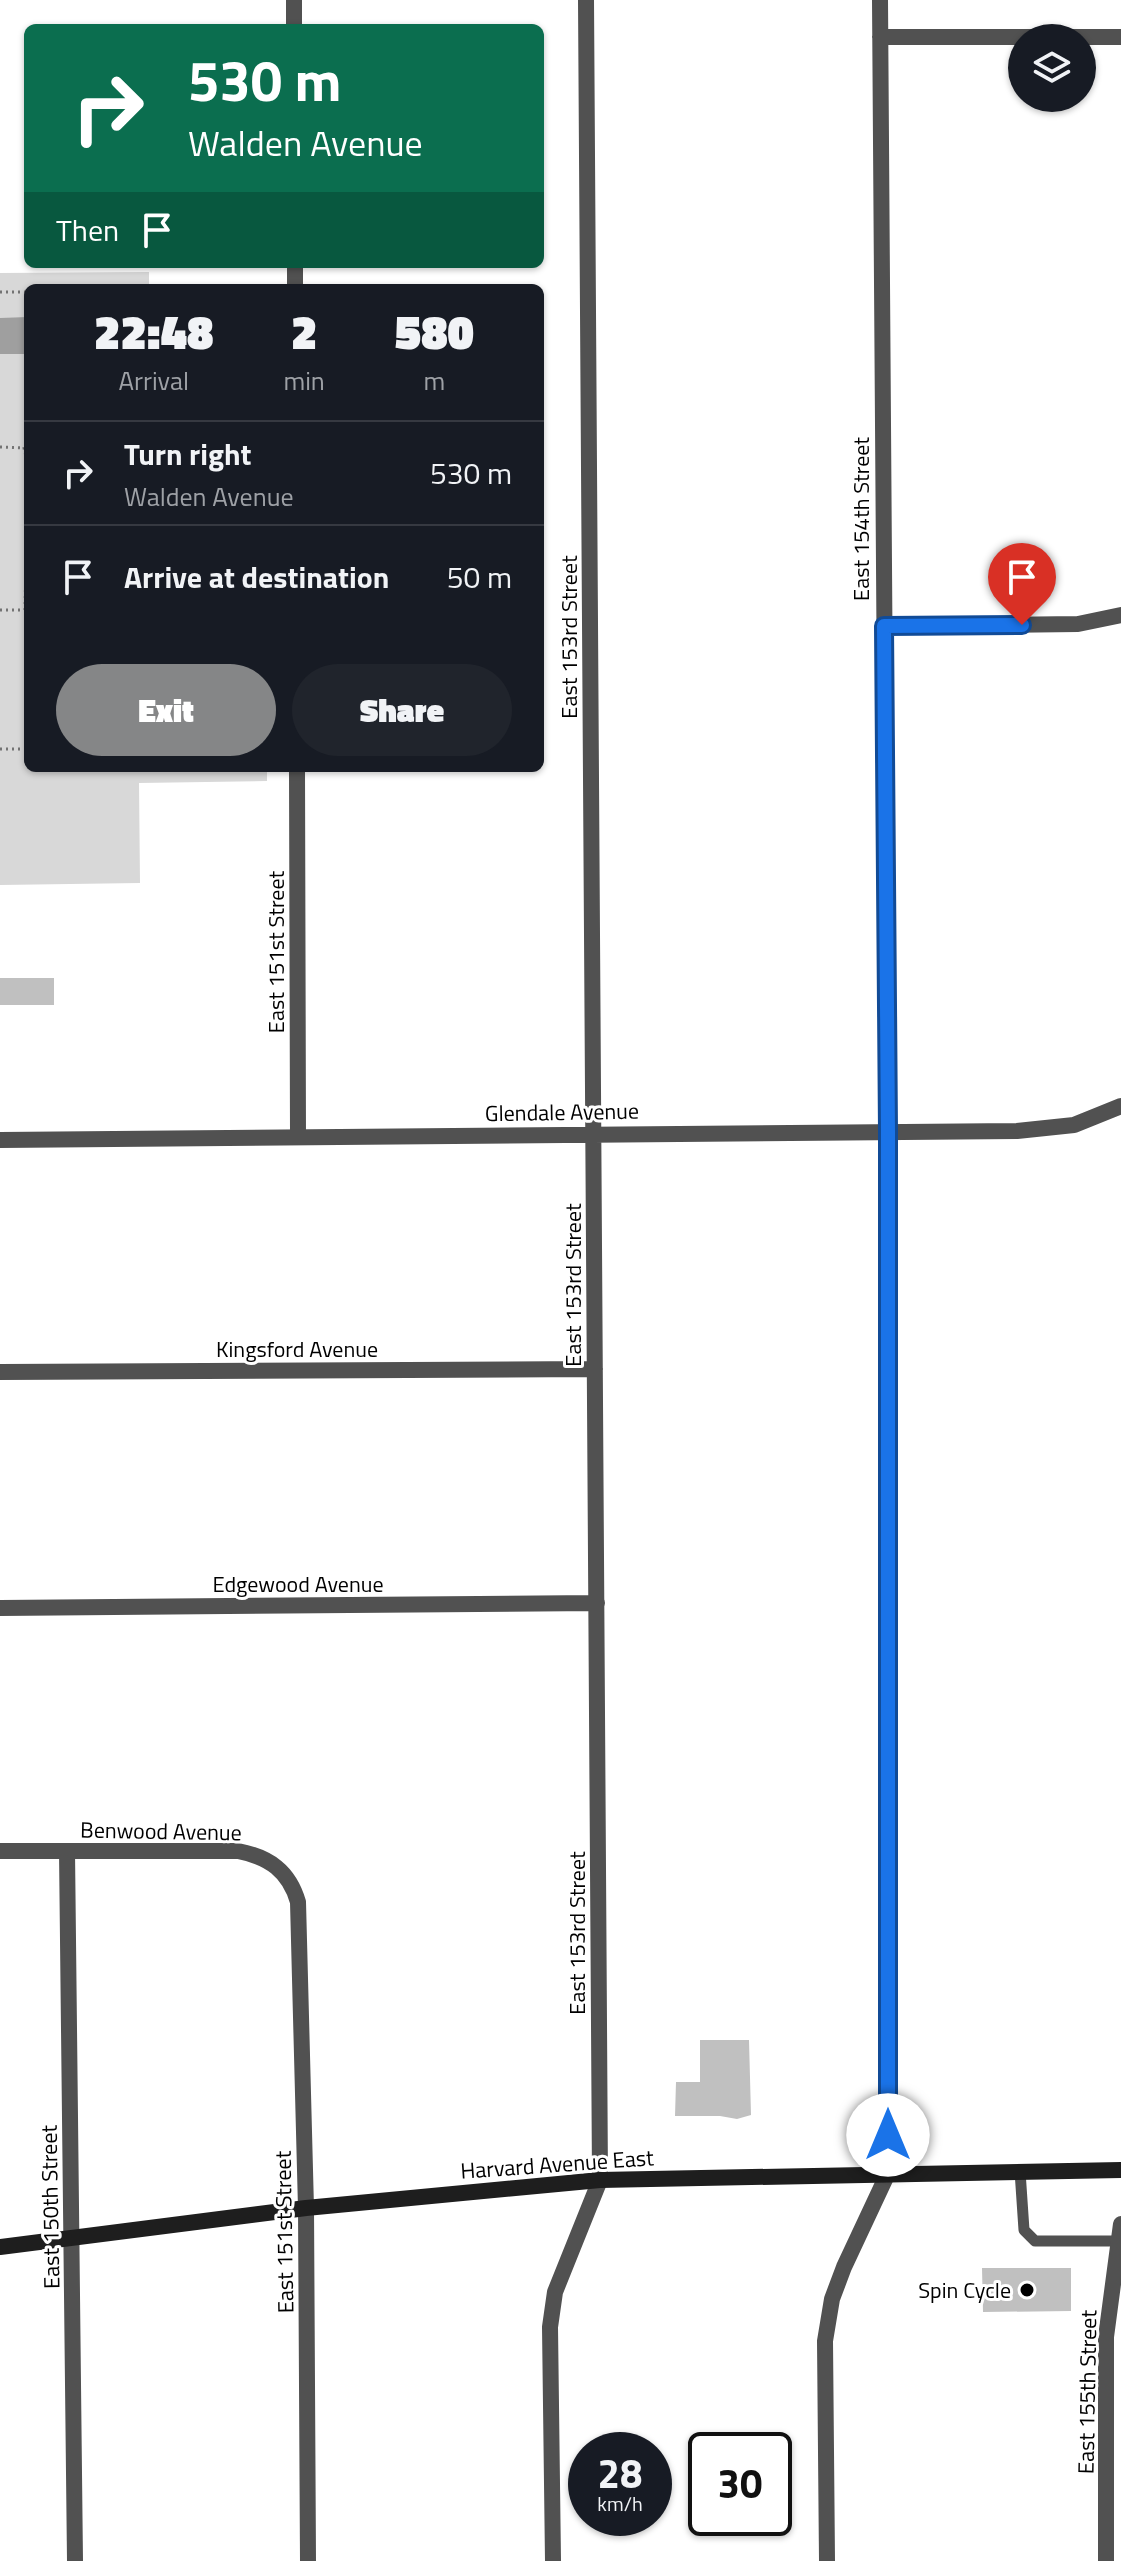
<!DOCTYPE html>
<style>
:root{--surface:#171b24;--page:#20242c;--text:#f1f3f6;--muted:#9ea1a6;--line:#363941;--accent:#858687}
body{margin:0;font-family:"Titillium Web",sans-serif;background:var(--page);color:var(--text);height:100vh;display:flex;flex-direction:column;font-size:30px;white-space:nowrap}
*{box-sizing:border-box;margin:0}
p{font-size:26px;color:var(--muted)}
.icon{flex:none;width:44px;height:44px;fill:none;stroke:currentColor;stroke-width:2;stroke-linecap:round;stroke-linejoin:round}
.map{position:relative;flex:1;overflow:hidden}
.sheet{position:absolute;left:24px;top:284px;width:520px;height:488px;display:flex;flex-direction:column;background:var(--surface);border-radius:12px;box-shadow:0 2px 6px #0004}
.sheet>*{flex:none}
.hud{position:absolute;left:24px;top:24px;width:520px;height:244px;border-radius:12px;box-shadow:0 2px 6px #0004;background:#0b6e4f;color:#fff;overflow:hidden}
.fabs{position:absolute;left:1008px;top:24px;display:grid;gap:16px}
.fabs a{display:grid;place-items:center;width:88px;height:88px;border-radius:50%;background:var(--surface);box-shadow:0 2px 6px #0004;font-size:40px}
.speed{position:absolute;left:568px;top:2432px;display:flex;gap:16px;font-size:40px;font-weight:700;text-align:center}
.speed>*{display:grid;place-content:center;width:104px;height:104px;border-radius:50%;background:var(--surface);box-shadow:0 2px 6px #0004;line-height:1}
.speed small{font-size:20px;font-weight:400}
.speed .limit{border:4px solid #111;border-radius:12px;background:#fff;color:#111}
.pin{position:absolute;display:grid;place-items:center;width:68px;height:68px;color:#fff;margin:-82px -34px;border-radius:50% 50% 50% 0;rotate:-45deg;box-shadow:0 0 8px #0007}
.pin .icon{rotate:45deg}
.me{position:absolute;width:88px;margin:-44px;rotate:0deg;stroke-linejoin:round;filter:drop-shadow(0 0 6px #0008)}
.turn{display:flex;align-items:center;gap:28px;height:168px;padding:0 32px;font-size:36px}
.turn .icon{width:104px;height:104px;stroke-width:2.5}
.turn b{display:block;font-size:56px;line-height:68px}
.then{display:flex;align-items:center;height:76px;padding:0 32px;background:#0003;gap:16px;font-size:30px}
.eta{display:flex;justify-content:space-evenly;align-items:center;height:136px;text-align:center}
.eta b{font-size:48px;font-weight:800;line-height:56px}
.primary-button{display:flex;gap:16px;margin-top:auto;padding:16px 32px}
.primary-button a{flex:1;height:92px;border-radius:48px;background:var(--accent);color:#fff;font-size:32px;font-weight:800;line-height:92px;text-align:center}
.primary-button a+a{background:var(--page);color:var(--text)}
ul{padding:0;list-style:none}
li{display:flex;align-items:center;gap:24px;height:104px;padding:0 32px;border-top:2px solid var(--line)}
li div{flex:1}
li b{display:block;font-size:30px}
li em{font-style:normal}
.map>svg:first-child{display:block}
.green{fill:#d8d8d8}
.water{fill:#9f9f9f}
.building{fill:#c0c0c0}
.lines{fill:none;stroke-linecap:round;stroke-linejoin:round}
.path{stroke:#737373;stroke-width:3;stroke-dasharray:2 4;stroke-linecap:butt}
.lane{stroke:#515151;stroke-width:11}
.street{stroke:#515151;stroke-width:16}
.secondary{stroke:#1e1e1e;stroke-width:16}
.route-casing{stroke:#114b97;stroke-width:20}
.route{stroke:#1a73e8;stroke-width:14}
.poi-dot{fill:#000;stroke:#fff;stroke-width:3}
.labels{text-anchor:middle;stroke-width:6;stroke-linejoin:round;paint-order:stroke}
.street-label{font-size:22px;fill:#000;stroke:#fff}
.poi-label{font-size:22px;fill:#000;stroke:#fff;text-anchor:end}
</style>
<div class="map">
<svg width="1121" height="2561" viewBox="0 0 1121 2561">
<rect width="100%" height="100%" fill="#fff"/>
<!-- green -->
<path class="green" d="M 149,272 L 149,288 L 28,288 L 28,768 L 267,768 L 267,781 L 139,783 L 140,883 L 0,885 L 0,273 Z"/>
<!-- water -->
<path class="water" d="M 28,317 L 28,354 L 0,354 L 0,318 Z"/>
<!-- building -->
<path class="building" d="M 0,978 L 54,978 L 54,1005 L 0,1005 Z
M 700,2040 L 749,2040 L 751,2115 L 737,2119 L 720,2116 L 675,2116 L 676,2082 L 700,2082 Z
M 982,2268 L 1071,2268 L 1071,2311 L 983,2312 Z"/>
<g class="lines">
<!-- path -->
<path class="path" d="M 0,292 L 28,292
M 28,436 L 24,448 L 28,465
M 0,447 L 24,448
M 0,610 L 28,610
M 25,610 L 28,464
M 0,749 L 28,749"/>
<!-- lane -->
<path class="lane" d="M 1020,2171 L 1024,2230 L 1035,2241 L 1119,2241"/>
<!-- street -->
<path class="street" d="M 294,0 L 294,28
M 880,37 L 1121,37
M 295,264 L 295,288
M 884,626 L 1078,624 L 1121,615
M 297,768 L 298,1136
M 0,1140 L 1017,1131 L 1074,1125 L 1121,1106
M 0,1372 L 595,1369
M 0,1608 L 597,1603
M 0,1851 L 238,1851 C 269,1857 289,1871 298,1902 L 306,2208 L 308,2561
M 67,1851 L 75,2561
M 553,2561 L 550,2327 L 555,2292 L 600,2180 L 586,0
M 827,2561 L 825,2341 L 832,2299 L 844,2267 L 888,2173 L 888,1131 L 880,0
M 1106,2561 L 1106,2337 L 1121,2224"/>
<!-- secondary -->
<path class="secondary" d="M 0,2247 L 306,2208 L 600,2180 L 1121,2170"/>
</g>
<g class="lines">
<defs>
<path id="route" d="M 888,2135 L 888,1131 L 884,626 L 1022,625"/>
</defs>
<!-- route casing -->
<use href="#route" class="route-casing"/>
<!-- route -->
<use href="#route" class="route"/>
</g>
<!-- markers -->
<circle class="poi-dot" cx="1027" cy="2290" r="8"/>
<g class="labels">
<!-- street labels -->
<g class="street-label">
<text transform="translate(861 519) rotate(-90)" y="8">East 154th Street</text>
<text transform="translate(569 637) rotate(-90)" y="8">East 153rd Street</text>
<text transform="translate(276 952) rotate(-90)" y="8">East 151st Street</text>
<text transform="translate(562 1112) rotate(-1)" y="8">Glendale Avenue</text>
<text transform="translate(573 1285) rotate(-90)" y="8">East 153rd Street</text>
<text x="297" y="1357">Kingsford Avenue</text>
<text x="298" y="1592">Edgewood Avenue</text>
<text transform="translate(161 1831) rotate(1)" y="8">Benwood Avenue</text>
<text transform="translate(577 1933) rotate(-90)" y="8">East 153rd Street</text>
<text transform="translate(557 2164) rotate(-4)" y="8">Harvard Avenue East</text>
<text transform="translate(50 2207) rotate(-91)" y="8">East 150th Street</text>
<text transform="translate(284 2232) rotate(-91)" y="8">East 151st Street</text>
<text transform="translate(1087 2392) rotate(-89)" y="8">East 155th Street</text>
</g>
<!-- poi labels -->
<g class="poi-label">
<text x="1011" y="2298">Spin Cycle</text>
</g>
</g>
</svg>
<div class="fabs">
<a><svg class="icon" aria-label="layers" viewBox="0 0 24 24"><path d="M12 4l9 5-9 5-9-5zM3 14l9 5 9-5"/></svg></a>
</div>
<div class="speed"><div>28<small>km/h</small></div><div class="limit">30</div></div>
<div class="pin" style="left:1022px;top:625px;background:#d93025"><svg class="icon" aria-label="arrive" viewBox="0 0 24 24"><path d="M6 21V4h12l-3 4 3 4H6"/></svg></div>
<svg class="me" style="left:888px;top:2135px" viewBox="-20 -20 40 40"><circle r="19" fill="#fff"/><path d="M0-13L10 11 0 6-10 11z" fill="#1a73e8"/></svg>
<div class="hud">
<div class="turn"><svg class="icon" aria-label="right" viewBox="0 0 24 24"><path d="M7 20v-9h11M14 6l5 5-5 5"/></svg><div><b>530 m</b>Walden Avenue</div></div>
<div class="then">Then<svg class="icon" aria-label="arrive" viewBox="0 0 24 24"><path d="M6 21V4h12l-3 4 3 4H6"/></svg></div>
</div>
<section class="sheet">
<div class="eta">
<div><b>22:48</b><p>Arrival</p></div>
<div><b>2</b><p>min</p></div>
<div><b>580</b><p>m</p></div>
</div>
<ul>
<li><svg class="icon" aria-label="right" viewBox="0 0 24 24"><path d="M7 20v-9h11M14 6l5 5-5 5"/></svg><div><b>Turn right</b><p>Walden Avenue</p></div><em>530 m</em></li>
<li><svg class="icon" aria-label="arrive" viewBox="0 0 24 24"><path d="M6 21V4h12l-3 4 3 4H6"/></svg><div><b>Arrive at destination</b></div><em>50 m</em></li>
</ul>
<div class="primary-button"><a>Exit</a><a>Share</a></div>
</section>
</div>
